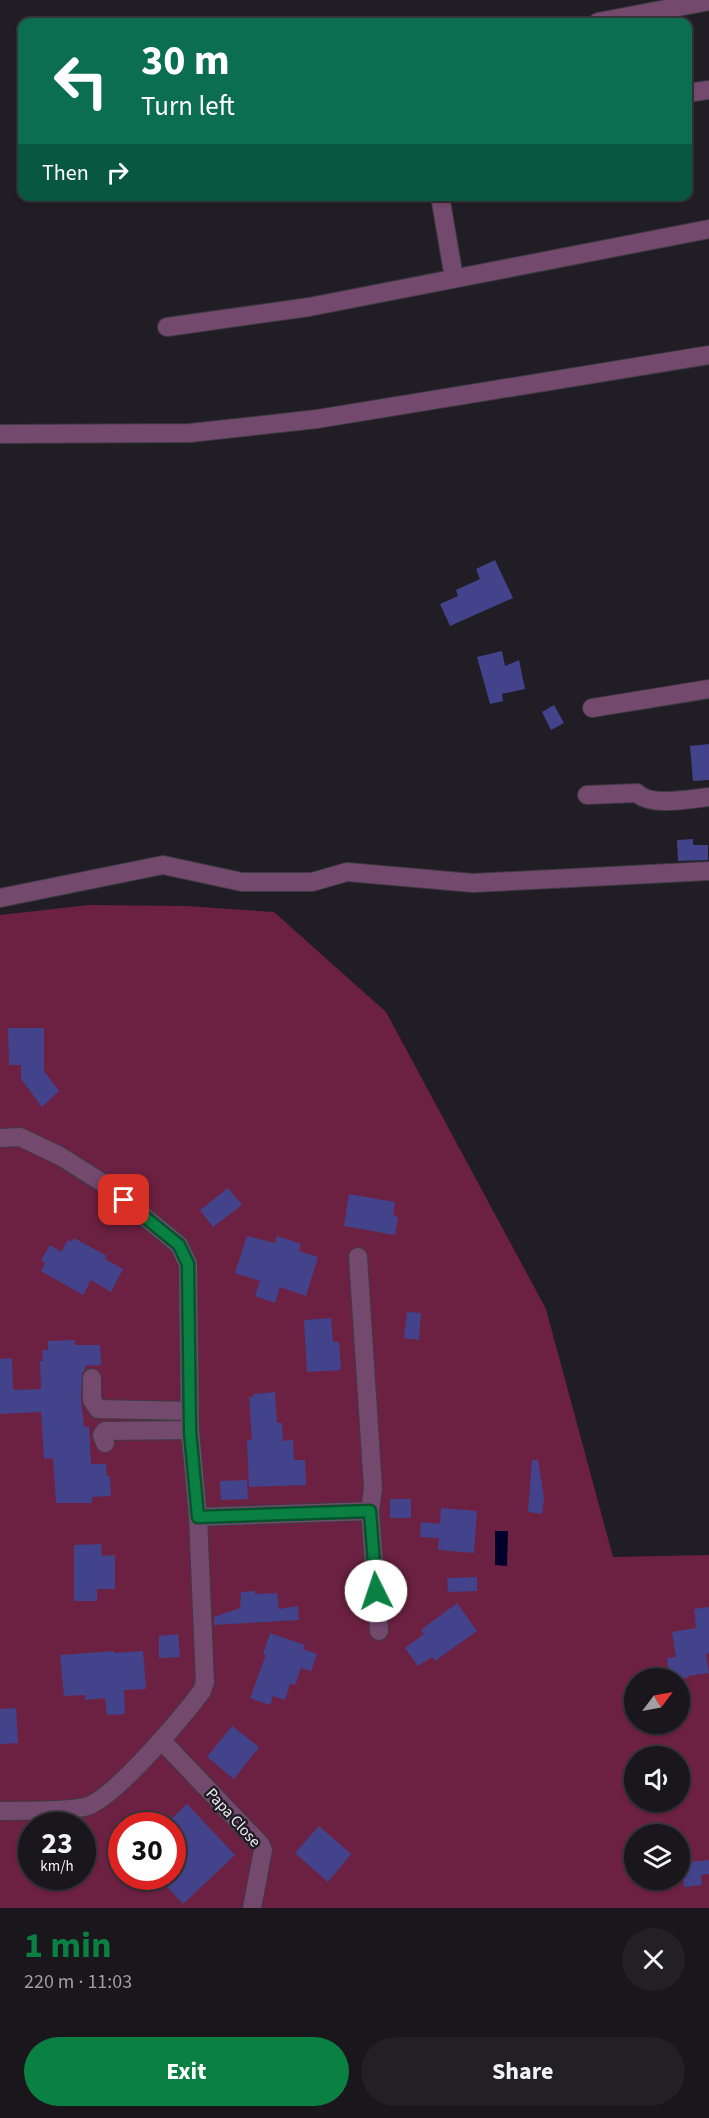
<!DOCTYPE html>
<meta charset="utf-8">
<style>
:root{--surface:#19161c;--page:#221f25;--text:#f1f3f6;--muted:#9f9fa3;--line:#37353b;--accent:#0b8043}
body{margin:0;font-family:"Source Sans 3",sans-serif;background:var(--page);color:var(--text);height:100vh;display:flex;flex-direction:column;font-size:22px;white-space:nowrap}
*{box-sizing:border-box;margin:0}
p{font-size:20px;color:var(--muted)}
.icon{flex:none;width:33px;height:33px;fill:none;stroke:currentColor;stroke-width:2;stroke-linecap:round;stroke-linejoin:round}
.map{position:relative;height:1908px;overflow:hidden}
.side{display:flex;flex-direction:column;background:var(--surface);flex:1}
.side>*{flex:none}
.guide{position:absolute;left:18px;top:18px;width:674px;height:183px;border-radius:12px;box-shadow:0 2px 4px #0004,0 0 0 2px var(--line);background:#0b6e4f;color:#fff;overflow:hidden}
.needle{width:39px;rotate:58deg}
.buttons{position:absolute;left:624px;top:1668px;display:grid;gap:12px}
.buttons a{display:grid;place-items:center;width:66px;height:66px;border-radius:50%;background:var(--surface);box-shadow:0 2px 4px #0004,0 0 0 2px var(--line);font-size:30px}
.speed{position:absolute;left:18px;top:1812px;display:flex;gap:12px;font-size:30px;font-weight:700;text-align:center}
.speed>*{display:grid;place-content:center;width:78px;height:78px;border-radius:50%;background:var(--surface);box-shadow:0 2px 4px #0004,0 0 0 2px var(--line);line-height:1}
.speed small{font-size:15px;font-weight:400}
.speed .limit{border:9px solid #d22;background:#fff;color:#111}
.pin{position:absolute;display:grid;place-items:center;width:51px;height:51px;color:#fff;margin:-26px;border-radius:12px;box-shadow:0 3px 9px #0006}
.me{position:absolute;width:66px;margin:-33px;rotate:356deg;stroke-linejoin:round;filter:drop-shadow(0 0 4px #0008)}
.turn{display:flex;align-items:center;gap:21px;height:126px;padding:0 24px;font-size:27px}
.turn .icon{width:78px;height:78px;stroke-width:2.5}
.turn b{display:block;font-size:42px;line-height:51px}
.then{display:flex;align-items:center;height:57px;padding:0 24px;background:#0003;gap:12px;font-size:22px}
.round{display:grid;place-items:center;flex:none;width:63px;height:63px;border-radius:32px;background:var(--page)}
.head{display:flex;align-items:center;justify-content:space-between;height:102px;padding:0 24px}
h1{font-size:36px;font-weight:700;line-height:45px;color:var(--accent)}
.action{display:flex;gap:12px;margin-top:auto;padding:12px 24px}
.action a{flex:1;height:69px;border-radius:36px;background:var(--accent);color:#fff;font-size:24px;font-weight:700;line-height:69px;text-align:center}
.action a+a{background:var(--page);color:var(--text)}
.map>svg:first-child{display:block}
.green{fill:#6c2142;fill-rule:evenodd}
.water{fill:#00002a}
.building{fill:#43438b}
.lines{fill:none;stroke-linecap:round;stroke-linejoin:round}
.minor-casing{stroke:#3e3a42;stroke-width:20}
.minor{stroke:#73496e;stroke-width:18}
.route-casing{stroke:#07532c;stroke-width:15}
.route{stroke:#0b8043;stroke-width:10}
.labels{text-anchor:middle;stroke-width:5;stroke-linejoin:round;paint-order:stroke}
.street-label{font-size:16px;fill:#eeecf2;stroke:#211d25}
</style>
<div class="map">
<svg width="709" height="1908" viewBox="0 0 709 1908">
<rect width="100%" height="100%" fill="#211d25"/>
<!-- green -->
<path class="green" d="M 89,905 L 186,906 L 274,912 L 386,1012 L 546,1309 L 613,1557 L 709,1555 L 709,1908 L 0,1908 L 0,915 ZM 634,1678 L 680,1678 L 680,1724 L 634,1724 ZM 634,1756 L 680,1756 L 680,1802 L 634,1802 ZM 32,1826 L 82,1826 L 82,1876 L 32,1876 ZM 122,1826 L 172,1826 L 172,1876 L 122,1876 ZM 634,1834 L 680,1834 L 680,1880 L 634,1880 Z"/>
<!-- water -->
<path class="water" d="M 495,1531 L 508,1531 L 507,1566 L 495,1565 Z"/>
<!-- building -->
<path class="building" d="M 495,560 L 513,598 L 450,626 L 440,604 L 458,596 L 456,590 L 480,579 L 476,569 Z
M 502,651 L 505,666 L 519,660 L 525,689 L 502,694 L 503,701 L 490,704 L 477,657 Z
M 554,705 L 564,723 L 551,730 L 542,712 Z
M 709,744 L 709,780 L 693,781 L 690,746 Z
M 693,839 L 693,845 L 708,845 L 708,860 L 678,861 L 677,840 Z
M 8,1028 L 44,1028 L 44,1071 L 59,1091 L 42,1107 L 21,1079 L 21,1065 L 9,1065 Z
M 228,1188 L 242,1205 L 213,1227 L 200,1210 Z
M 349,1194 L 395,1202 L 393,1216 L 398,1217 L 395,1235 L 344,1226 Z
M 247,1236 L 275,1243 L 277,1236 L 301,1244 L 299,1251 L 318,1257 L 306,1296 L 280,1287 L 275,1303 L 255,1296 L 260,1281 L 235,1273 Z
M 74,1238 L 107,1256 L 105,1259 L 123,1269 L 111,1292 L 91,1280 L 83,1295 L 41,1271 L 45,1263 L 41,1260 L 50,1245 L 61,1252 L 68,1240 L 71,1242 Z
M 407,1312 L 421,1313 L 419,1340 L 404,1338 Z
M 331,1318 L 333,1342 L 339,1342 L 341,1370 L 307,1372 L 304,1320 Z
M 75,1340 L 75,1345 L 100,1345 L 101,1365 L 85,1366 L 85,1370 L 82,1373 L 81,1400 L 84,1427 L 89,1427 L 91,1464 L 106,1464 L 107,1476 L 110,1476 L 111,1496 L 92,1497 L 92,1503 L 56,1503 L 53,1458 L 44,1459 L 41,1412 L 0,1414 L 0,1359 L 12,1358 L 13,1390 L 41,1389 L 40,1361 L 43,1361 L 42,1350 L 48,1350 L 48,1341 Z
M 275,1392 L 277,1423 L 282,1423 L 283,1441 L 293,1440 L 294,1460 L 305,1460 L 306,1485 L 249,1487 L 247,1440 L 252,1440 L 249,1397 L 253,1397 L 253,1394 Z
M 532,1460 L 538,1460 L 544,1498 L 542,1514 L 528,1512 Z
M 247,1480 L 248,1499 L 221,1500 L 220,1481 Z
M 390,1499 L 411,1499 L 411,1518 L 390,1518 Z
M 441,1508 L 477,1511 L 474,1553 L 438,1550 L 439,1538 L 420,1537 L 421,1522 L 440,1524 Z
M 101,1544 L 102,1556 L 115,1555 L 115,1589 L 97,1589 L 97,1601 L 74,1601 L 74,1545 Z
M 477,1577 L 477,1591 L 448,1592 L 447,1578 Z
M 255,1591 L 255,1594 L 277,1593 L 279,1609 L 298,1606 L 299,1620 L 214,1625 L 214,1617 L 240,1608 L 241,1592 Z
M 457,1603 L 477,1631 L 435,1661 L 432,1657 L 418,1666 L 405,1648 L 424,1634 L 421,1630 Z
M 709,1607 L 709,1653 L 706,1654 L 709,1673 L 688,1676 L 688,1678 L 670,1678 L 667,1658 L 676,1657 L 672,1632 L 696,1628 L 694,1609 Z
M 270,1633 L 305,1645 L 303,1649 L 317,1654 L 311,1671 L 301,1668 L 295,1685 L 290,1684 L 285,1700 L 273,1696 L 270,1705 L 250,1698 L 266,1655 L 263,1654 Z
M 178,1634 L 180,1657 L 159,1658 L 159,1636 Z
M 114,1651 L 114,1653 L 143,1651 L 146,1689 L 124,1690 L 125,1714 L 107,1715 L 105,1698 L 85,1700 L 85,1695 L 64,1696 L 60,1655 Z
M 16,1708 L 18,1743 L 0,1744 L 0,1709 Z
M 232,1726 L 259,1747 L 234,1779 L 207,1757 Z
M 187,1804 L 235,1855 L 183,1904 L 157,1876 L 172,1876 L 172,1849 L 181,1842 L 172,1833 L 172,1826 L 165,1825 Z
M 319,1826 L 351,1854 L 328,1882 L 295,1853 Z
M 709,1860 L 709,1874 L 701,1875 L 702,1885 L 684,1887 L 683,1876 L 680,1876 L 680,1863 Z"/>
<g class="lines">
<defs>
<path id="minor" d="M 598,22 L 709,1
M 687,93 L 709,90
M 440,196 L 454,278
M 167,327 L 309,307 L 709,229
M 0,434 L 190,433 L 317,419 L 709,355
M 592,708 L 709,689
M 587,795 L 637,793 C 650,807 690,799 709,797
M 0,898 L 163,865 L 242,882 L 312,882 L 347,872 L 473,883 L 709,871
M 0,1138 L 20,1137 L 60,1156 L 106,1185 L 179,1245 L 188,1264 L 190,1430 L 198,1517 L 205,1682 L 202,1691 C 184,1715 111,1803 84,1807 C 59,1812 26,1810 0,1811
M 92,1378 L 92,1400 L 98,1409 L 190,1411
M 105,1443 L 102,1435 L 105,1431 L 190,1430
M 370,1511 L 379,1631
M 198,1517 L 370,1511 L 373,1488 L 358,1257
M 162,1741 L 261,1845 L 263,1850 L 252,1908"/>
</defs>
<!-- minor casing -->
<use href="#minor" class="minor-casing"/>
<!-- minor -->
<use href="#minor" class="minor"/>
</g>
<g class="lines">
<defs>
<path id="route" d="M 124,1200 L 179,1245 L 188,1264 L 190,1431 L 198,1517 L 370,1511 L 376,1591"/>
</defs>
<!-- route casing -->
<use href="#route" class="route-casing"/>
<!-- route -->
<use href="#route" class="route"/>
</g>
<g class="labels">
<!-- street labels -->
<g class="street-label">
<text transform="translate(234 1817) rotate(48)" y="6">Papa Close</text>
</g>
</g>
</svg>
<div class="buttons">
<a><svg class="needle" viewBox="-14 -14 28 28"><path d="M0-13l5 13h-10z" fill="#e53935"/><path d="M0 13l5-13h-10z" fill="#9f9fa3"/></svg></a>
<a><svg class="icon" aria-label="sound" viewBox="0 0 24 24"><path d="M4 9h4l5-4v14l-5-4H4zM17 9q2 3 0 6"/></svg></a>
<a><svg class="icon" aria-label="layers" viewBox="0 0 24 24"><path d="M12 4l9 5-9 5-9-5zM3 14l9 5 9-5"/></svg></a>
</div>
<div class="speed"><div>23<small>km/h</small></div><div class="limit">30</div></div>
<div class="pin" style="left:124px;top:1200px;background:#d93025"><svg class="icon" aria-label="arrive" viewBox="0 0 24 24"><path d="M6 21V4h12l-3 4 3 4H6"/></svg></div>
<svg class="me" style="left:376px;top:1591px" viewBox="-20 -20 40 40"><circle r="19" fill="#fff"/><path d="M0-13L10 11 0 6-10 11z" fill="#0b8043"/></svg>
<div class="guide">
<div class="turn"><svg class="icon" aria-label="left" viewBox="0 0 24 24"><path d="M17 20v-9H6M10 6l-5 5 5 5"/></svg><div><b>30 m</b>Turn left</div></div>
<div class="then">Then<svg class="icon" aria-label="right" viewBox="0 0 24 24"><path d="M7 20v-9h11M14 6l5 5-5 5"/></svg></div>
</div>
</div>
<section class="side">
<div class="head"><div><h1>1 min</h1><p>220 m · 11:03</p></div><a class="round"><svg class="icon" aria-label="close" viewBox="0 0 24 24"><path d="M6 6l12 12M18 6L6 18"/></svg></a></div>
<div class="action"><a>Exit</a><a>Share</a></div>
</section>
